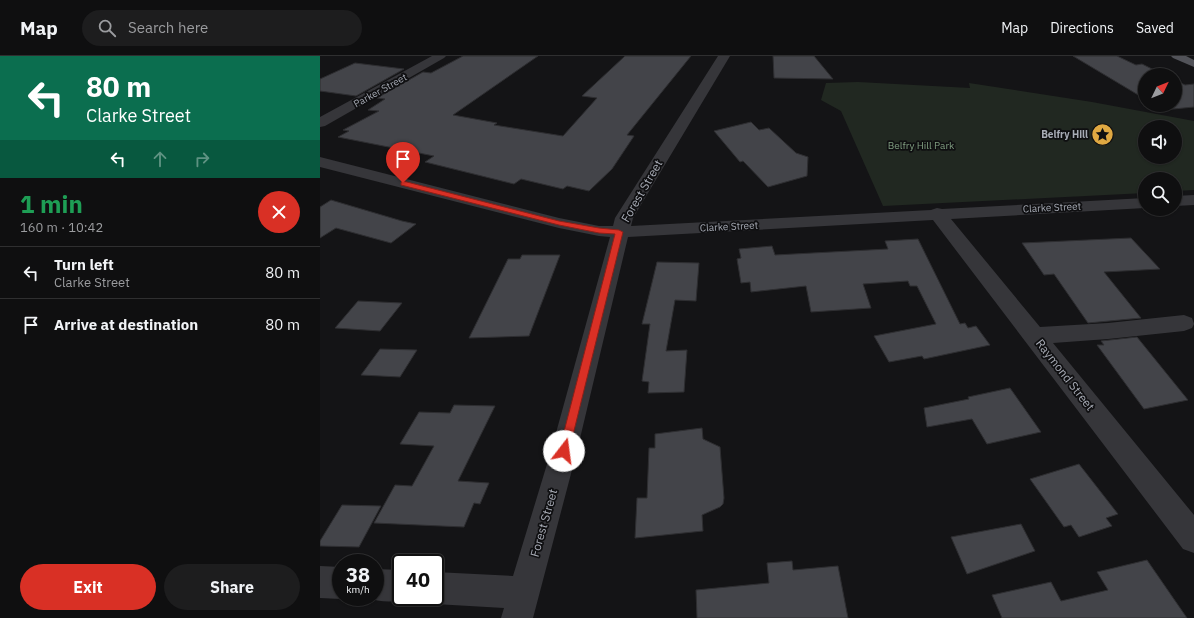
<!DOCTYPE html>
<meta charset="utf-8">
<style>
:root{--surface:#0f0f10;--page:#1d1d1e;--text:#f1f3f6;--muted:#9b9c9f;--line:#2f2f30;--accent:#d93025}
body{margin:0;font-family:"IBM Plex Sans",sans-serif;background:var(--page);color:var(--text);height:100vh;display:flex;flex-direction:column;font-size:15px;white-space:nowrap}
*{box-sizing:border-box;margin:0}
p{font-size:13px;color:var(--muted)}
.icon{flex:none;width:22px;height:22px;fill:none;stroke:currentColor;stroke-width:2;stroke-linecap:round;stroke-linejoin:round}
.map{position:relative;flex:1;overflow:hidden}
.panel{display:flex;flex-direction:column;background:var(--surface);width:320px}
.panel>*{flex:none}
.hud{background:#0b6e4f;color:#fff;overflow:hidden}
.needle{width:26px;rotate:47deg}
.tools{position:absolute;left:818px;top:12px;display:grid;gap:8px}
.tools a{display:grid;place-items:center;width:44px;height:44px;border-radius:50%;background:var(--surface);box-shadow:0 1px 3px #0004,0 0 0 1px var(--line);font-size:20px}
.speed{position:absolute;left:12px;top:498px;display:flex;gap:8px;font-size:20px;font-weight:700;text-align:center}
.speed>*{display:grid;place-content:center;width:52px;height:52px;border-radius:50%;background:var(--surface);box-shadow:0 1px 3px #0004,0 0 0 1px var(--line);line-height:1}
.speed small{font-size:10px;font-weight:400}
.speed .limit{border:2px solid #111;border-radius:6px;background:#fff;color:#111}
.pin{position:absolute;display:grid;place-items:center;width:34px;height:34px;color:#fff;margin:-41px -17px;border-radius:50% 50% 50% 0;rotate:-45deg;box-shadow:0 0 4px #0007}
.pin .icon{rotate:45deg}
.me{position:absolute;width:44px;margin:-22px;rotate:15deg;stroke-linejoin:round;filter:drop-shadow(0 0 3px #0008)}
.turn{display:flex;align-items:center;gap:14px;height:84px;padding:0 20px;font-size:18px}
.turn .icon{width:52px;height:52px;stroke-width:2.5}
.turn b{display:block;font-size:28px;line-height:34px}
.lanes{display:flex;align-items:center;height:38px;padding:0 20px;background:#0003;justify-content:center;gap:20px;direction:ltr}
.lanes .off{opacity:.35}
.round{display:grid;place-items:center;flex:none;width:42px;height:42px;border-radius:21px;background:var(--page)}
.summary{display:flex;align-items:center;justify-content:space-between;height:68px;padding:0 20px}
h1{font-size:24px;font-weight:700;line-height:30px;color:#1e9e55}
.action{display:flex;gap:8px;margin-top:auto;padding:8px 20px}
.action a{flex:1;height:46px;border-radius:24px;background:var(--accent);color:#fff;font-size:16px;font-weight:700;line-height:46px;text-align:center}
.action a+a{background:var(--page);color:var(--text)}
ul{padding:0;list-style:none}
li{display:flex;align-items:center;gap:12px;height:52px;padding:0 20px;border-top:1px solid var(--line)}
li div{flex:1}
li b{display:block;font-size:15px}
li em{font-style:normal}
header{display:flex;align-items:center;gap:24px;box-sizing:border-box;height:56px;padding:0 20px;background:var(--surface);border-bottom:1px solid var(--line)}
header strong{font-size:19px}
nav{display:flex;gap:22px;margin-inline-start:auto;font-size:14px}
.search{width:280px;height:36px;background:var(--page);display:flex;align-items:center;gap:10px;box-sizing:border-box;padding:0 14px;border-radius:22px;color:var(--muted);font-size:15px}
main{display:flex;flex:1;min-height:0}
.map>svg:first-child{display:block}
.green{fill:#212821;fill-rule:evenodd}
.building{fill:#434449;stroke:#2e2e31}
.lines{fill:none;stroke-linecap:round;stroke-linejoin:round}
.minor{fill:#36363a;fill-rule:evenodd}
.major{fill:#525359;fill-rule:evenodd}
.route{fill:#d93025;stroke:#8d1f18}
.labels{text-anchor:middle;stroke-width:3.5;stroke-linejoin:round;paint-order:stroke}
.far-street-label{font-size:10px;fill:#a7abb5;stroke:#0f0f11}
.far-poi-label{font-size:10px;font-weight:bold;fill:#a7abb5;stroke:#0f0f11;text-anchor:end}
.far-park-label{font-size:10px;fill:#809e81;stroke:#0f0f11}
.street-label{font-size:12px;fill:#a7abb5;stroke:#0f0f11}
</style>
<header>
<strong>Map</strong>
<div class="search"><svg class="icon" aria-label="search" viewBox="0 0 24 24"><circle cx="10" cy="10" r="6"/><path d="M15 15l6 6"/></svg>Search here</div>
<nav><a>Map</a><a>Directions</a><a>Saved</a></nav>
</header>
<main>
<section class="panel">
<div class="hud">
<div class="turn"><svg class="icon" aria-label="left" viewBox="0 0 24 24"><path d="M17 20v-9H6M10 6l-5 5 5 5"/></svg><div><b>80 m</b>Clarke Street</div></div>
<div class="lanes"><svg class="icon" aria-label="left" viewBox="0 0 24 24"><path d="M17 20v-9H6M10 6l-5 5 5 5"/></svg><svg class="icon off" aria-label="ahead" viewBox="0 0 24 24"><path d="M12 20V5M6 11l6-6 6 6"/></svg><svg class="icon off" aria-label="right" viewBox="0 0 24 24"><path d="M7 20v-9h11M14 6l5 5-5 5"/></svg></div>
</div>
<div class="summary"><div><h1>1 min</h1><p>160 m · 10:42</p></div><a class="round" style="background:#d93025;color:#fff"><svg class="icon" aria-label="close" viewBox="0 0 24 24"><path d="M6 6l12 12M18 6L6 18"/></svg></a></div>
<ul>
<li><svg class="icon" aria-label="left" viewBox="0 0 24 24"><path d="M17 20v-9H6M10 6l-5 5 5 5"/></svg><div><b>Turn left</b><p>Clarke Street</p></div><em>80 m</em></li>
<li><svg class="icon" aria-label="arrive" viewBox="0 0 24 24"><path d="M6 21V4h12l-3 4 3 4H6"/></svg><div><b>Arrive at destination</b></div><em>80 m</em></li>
</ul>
<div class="action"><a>Exit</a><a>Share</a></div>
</section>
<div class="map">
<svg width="874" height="562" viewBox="0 0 874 562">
<rect width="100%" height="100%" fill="#141416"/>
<!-- green -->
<path class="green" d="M 538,26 L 650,32 L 649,27 L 772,46 L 874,65 L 874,134 L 855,135 L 855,123 L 825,123 L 825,137 L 563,150 L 521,55 L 501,44 L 506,27 ZM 825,71 L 855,71 L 855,101 L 825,101 Z"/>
<!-- building -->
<path class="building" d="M 143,0 L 218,0 L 133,59 L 177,67 L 174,69 L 243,80 L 277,42 L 262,40 L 305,0 L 371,0 L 307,79 L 314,80 L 292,113 L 269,135 L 247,130 L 243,133 L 201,123 L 194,128 L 105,106 L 114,100 L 18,81 L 29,75 L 23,74 L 59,55 L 48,54 L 65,43 L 57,42 L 103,16 L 111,17 Z
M 453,0 L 494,0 L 513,23 L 454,22 Z
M 753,0 L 797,0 L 816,9 L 822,8 L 844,19 L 825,19 L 825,43 Z
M 35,7 L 84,13 L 36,40 L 0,35 L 0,23 Z
M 855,24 L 865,29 L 874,28 L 874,51 L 843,54 L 834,49 L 855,49 Z
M 431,66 L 439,74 L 449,72 L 476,97 L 488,101 L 487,120 L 448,131 L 423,105 L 420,106 L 394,75 Z
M 11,144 L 82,165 L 96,168 L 71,187 L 16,172 L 0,182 L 0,151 Z
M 811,182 L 840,213 L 784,216 L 821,262 L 768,267 L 734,218 L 724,219 L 702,187 Z
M 598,183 L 640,268 L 645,267 L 648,272 L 656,270 L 670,289 L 604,303 L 602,300 L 569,306 L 554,280 L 616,268 L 597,230 L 590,230 L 588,225 L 543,228 L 551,252 L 491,256 L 486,230 L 431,236 L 430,226 L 421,227 L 417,203 L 421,202 L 419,193 L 452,190 L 455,199 L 568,193 L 565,185 Z
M 202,199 L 240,199 L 209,280 L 149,282 L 188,203 L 200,203 Z
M 337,206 L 379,207 L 376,245 L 355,244 L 346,295 L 367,294 L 364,336 L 328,337 L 329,326 L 322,325 L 330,268 L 322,268 Z
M 38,245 L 82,247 L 60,275 L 15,272 Z
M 817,281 L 868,344 L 824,353 L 777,289 L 784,289 L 781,285 Z
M 60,293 L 97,294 L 80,321 L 41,319 Z
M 690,332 L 721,376 L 667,388 L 652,363 L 607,371 L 604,352 L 649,343 L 648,341 Z
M 134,349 L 175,350 L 138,425 L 169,427 L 160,448 L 154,447 L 144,471 L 54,467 L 75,429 L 92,430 L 114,390 L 80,388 L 99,356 L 130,357 Z
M 382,372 L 383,383 L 400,391 L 404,442 L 403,448 L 400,451 L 382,459 L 383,475 L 315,482 L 317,442 L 327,442 L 329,392 L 335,392 L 335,378 Z
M 759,408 L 798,458 L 786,462 L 792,470 L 759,481 L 751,469 L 744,471 L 710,423 Z
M 22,449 L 61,450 L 39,491 L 0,490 L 0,485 Z
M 701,468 L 715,495 L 647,518 L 631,481 Z
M 827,504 L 867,562 L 682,562 L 672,539 L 731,526 L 741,545 L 788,534 L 777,516 Z
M 472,505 L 473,514 L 518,510 L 528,562 L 377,562 L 376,534 L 449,527 L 447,507 Z"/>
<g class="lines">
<!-- minor -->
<path class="minor" d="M 112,0 L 126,0 L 124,2 L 5,70 L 0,71 L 0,61 Z
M 398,0 L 410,0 L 313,162 L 311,170 L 611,154 L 617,152 L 622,153 L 825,142 L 825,152 L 631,163 L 720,271 L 788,267 L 864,259 L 872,262 L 874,268 L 872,272 L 864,275 L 788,283 L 733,287 L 874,459 L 874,497 L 863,493 L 613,164 L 308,181 L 257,395 L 213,562 L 181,562 L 184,552 L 115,548 L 104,543 L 103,541 L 115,541 L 115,516 L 193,520 L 231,395 L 290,181 L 279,180 L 239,172 L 0,111 L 0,101 L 239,162 L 279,170 L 293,170 L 295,162 Z
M 874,139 L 874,149 L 855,150 L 855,140 Z
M 0,510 L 21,511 L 21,541 L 25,541 L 21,543 L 0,542 Z
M 55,513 L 81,514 L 81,541 L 92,541 C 77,547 61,547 46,541 L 55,541 Z"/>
<!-- major -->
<path class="major" d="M 851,0 L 866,0 L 874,4 L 874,11 L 853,2 Z"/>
</g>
<!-- route -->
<path class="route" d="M 83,125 L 239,165 L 279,172 L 299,174 L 303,176 L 248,399 L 244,400 L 240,399 L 239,395 L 295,178 L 279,177 L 239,169 L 81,129 L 81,126 Z"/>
<!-- icons -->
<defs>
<symbol id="sight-disc" viewBox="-11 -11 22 22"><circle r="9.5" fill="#e0a942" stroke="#0f0f11"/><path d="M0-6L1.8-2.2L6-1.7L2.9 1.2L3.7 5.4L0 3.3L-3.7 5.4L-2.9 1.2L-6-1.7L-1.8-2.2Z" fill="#111"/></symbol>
</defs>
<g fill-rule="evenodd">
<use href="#sight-disc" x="770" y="66" width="25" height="25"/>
</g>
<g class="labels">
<!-- far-street labels -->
<g class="far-street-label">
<text transform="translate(60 34) rotate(-29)" y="4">Parker Street</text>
<text transform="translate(732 151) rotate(-3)" y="4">Clarke Street</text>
<text transform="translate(409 170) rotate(-3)" y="4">Clarke Street</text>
</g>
<!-- far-poi labels -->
<g class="far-poi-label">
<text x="768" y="82">Belfry Hill</text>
</g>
<!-- far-park labels -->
<g class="far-park-label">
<text x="601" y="93">Belfry Hill Park</text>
</g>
<!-- street labels -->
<g class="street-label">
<text transform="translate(322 135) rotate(-60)" y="4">Forest Street</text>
<text transform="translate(745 319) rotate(52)" y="4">Raymond Street</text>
<text transform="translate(224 467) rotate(-74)" y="4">Forest Street</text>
</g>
</g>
</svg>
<div class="tools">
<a><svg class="needle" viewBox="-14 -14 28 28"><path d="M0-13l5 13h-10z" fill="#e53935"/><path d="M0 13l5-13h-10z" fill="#9b9c9f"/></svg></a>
<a><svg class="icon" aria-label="sound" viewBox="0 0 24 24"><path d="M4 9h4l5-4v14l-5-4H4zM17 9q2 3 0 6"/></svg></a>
<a><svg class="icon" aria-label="search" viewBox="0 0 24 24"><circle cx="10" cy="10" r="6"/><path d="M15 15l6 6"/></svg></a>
</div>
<div class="speed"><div>38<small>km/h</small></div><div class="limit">40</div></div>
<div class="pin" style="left:83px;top:127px;background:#d93025"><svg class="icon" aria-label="arrive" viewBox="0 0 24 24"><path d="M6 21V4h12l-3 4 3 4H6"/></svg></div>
<svg class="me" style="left:244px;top:395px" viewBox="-20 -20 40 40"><circle r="19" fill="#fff"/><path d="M0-13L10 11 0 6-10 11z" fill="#d93025"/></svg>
</div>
</main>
